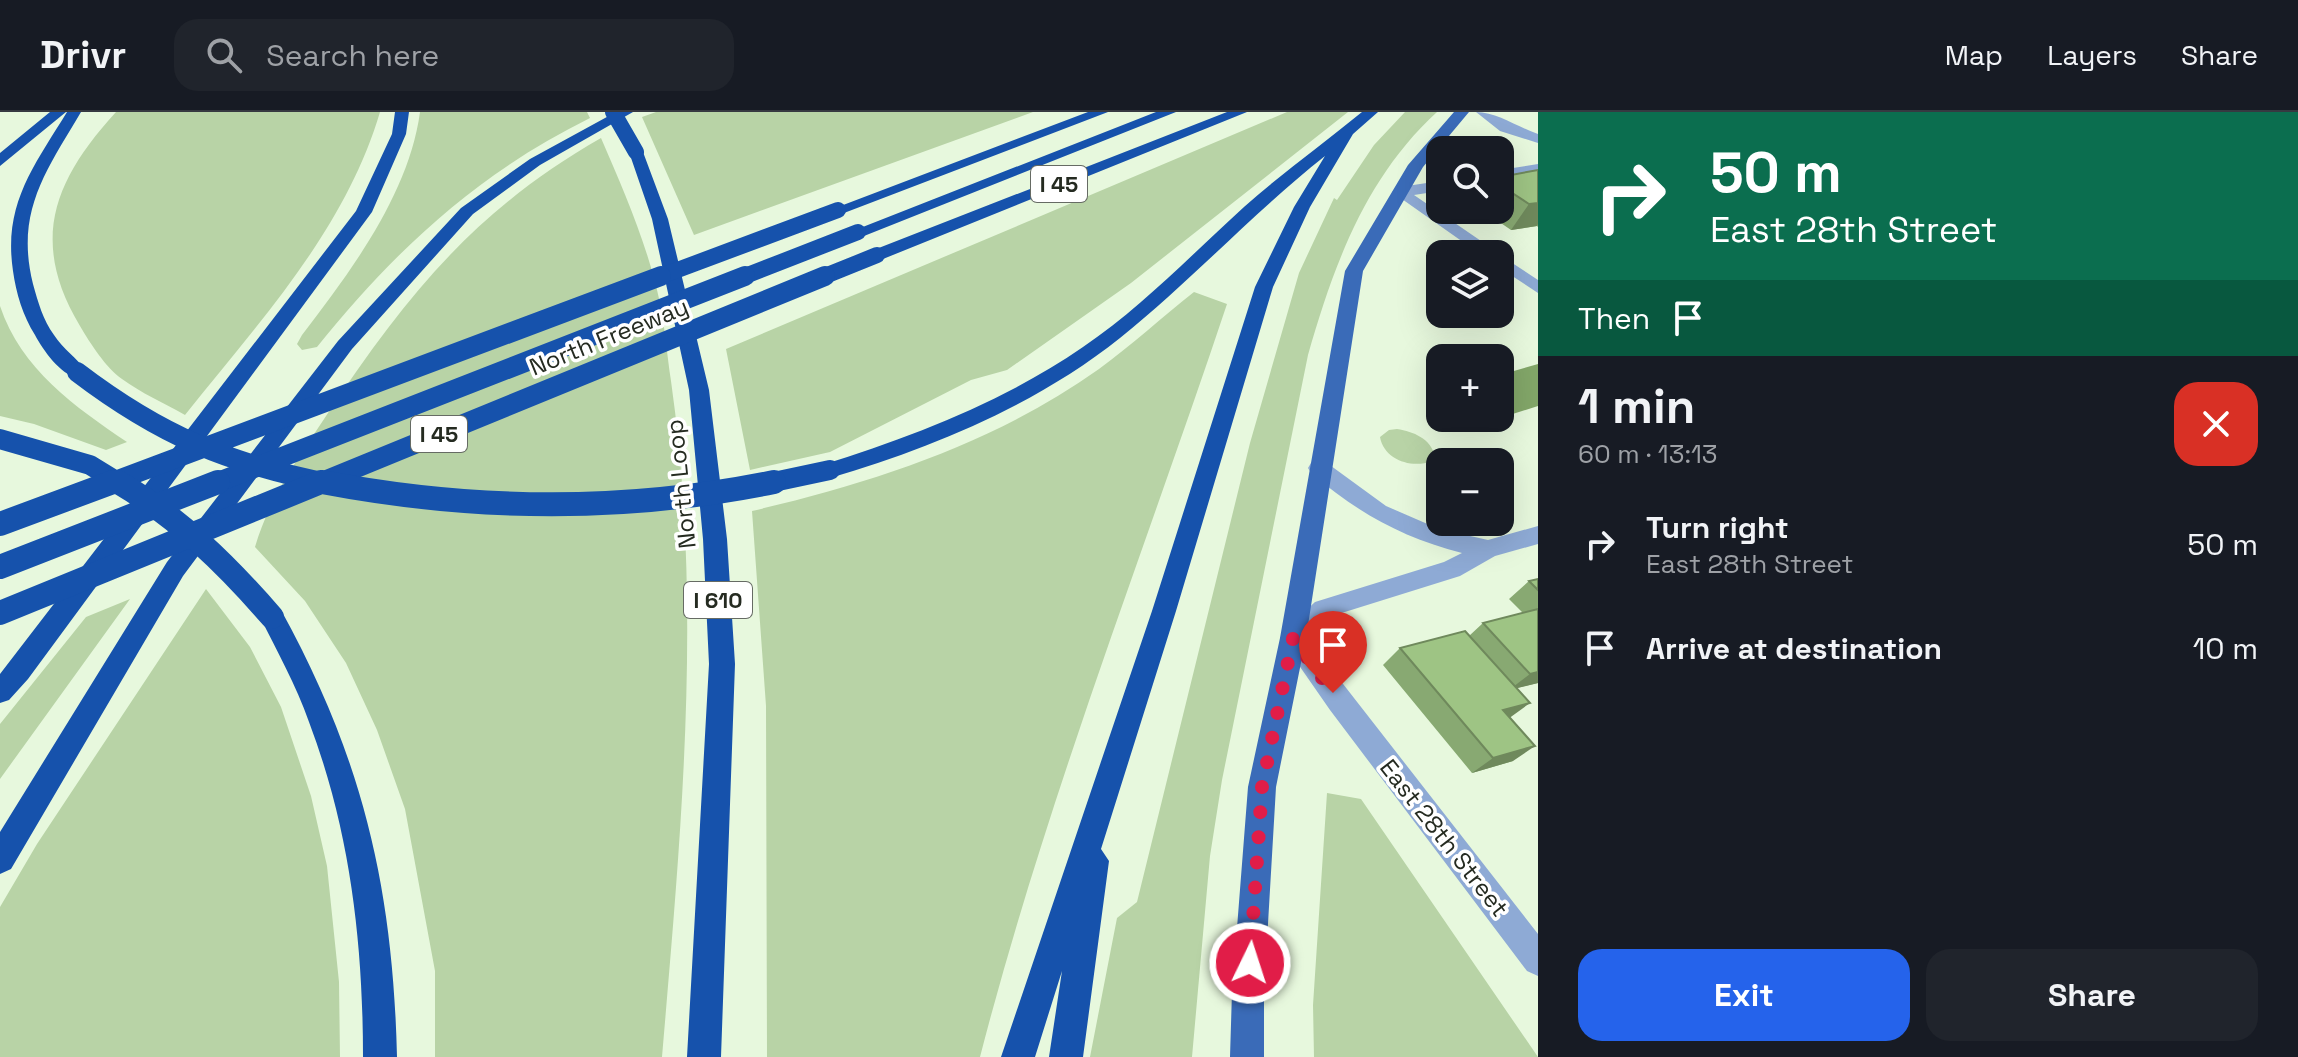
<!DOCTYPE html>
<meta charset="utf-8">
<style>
:root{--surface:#171b24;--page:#20242c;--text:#f1f3f6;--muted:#9ea1a6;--line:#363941;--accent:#2563eb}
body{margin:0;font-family:"Space Grotesk",sans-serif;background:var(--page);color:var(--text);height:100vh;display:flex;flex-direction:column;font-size:30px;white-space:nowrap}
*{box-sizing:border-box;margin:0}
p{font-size:26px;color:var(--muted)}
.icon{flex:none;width:44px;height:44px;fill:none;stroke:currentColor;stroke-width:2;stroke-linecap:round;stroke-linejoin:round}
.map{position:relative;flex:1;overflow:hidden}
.details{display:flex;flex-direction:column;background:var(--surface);width:760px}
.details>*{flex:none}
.hud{background:#0b6e4f;color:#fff;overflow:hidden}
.fabs{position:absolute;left:1426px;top:24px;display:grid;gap:16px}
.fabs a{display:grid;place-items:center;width:88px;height:88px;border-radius:16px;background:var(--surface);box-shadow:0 8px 32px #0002;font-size:40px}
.pin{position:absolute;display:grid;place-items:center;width:68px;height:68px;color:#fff;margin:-82px -34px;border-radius:50% 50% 50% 0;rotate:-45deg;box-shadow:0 0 8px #0007}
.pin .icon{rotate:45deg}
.me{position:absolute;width:88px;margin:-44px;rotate:4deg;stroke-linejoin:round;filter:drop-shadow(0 0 6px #0008)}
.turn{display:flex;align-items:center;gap:28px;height:168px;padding:0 40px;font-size:36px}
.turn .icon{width:104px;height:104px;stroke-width:2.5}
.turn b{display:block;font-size:56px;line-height:68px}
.then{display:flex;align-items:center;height:76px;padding:0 40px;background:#0003;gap:16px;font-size:30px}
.round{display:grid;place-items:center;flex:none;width:84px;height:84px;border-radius:24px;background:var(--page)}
.head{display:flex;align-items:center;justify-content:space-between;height:136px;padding:0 40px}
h1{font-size:48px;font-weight:700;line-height:60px}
.button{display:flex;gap:16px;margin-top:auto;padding:16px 40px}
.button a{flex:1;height:92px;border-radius:24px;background:var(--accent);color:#fff;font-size:32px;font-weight:700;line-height:92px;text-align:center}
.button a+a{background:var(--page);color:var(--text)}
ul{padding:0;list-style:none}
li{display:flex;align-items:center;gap:24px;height:104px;padding:0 40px}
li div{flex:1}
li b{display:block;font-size:30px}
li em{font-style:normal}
header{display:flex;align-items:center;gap:48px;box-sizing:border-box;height:112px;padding:0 40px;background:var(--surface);border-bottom:2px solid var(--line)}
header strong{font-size:38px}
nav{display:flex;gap:44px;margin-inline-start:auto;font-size:28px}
.search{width:560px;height:72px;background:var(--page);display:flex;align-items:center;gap:20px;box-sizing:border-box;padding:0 28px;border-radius:24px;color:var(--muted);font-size:30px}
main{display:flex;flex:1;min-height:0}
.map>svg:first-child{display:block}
.green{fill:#b8d3a6}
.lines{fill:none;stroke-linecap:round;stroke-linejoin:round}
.river{fill:#83a769;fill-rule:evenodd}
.minor{fill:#8eaad5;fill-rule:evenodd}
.major{fill:#3a6bb8;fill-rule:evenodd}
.highway{fill:#1652ac;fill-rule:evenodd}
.highway-bridge-far2{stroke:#1652ac;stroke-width:16}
.highway-bridge-far1{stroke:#1652ac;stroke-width:20}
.highway-bridge{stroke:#1652ac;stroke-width:24}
.wall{fill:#88a972}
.shaded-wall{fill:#6f895c}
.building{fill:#9ec484;stroke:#6f895c;stroke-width:2}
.route{stroke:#e11d48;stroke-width:14;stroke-dasharray:0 25.2}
.labels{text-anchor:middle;stroke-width:7;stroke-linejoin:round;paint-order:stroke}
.shield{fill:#fff;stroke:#666b64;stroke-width:2}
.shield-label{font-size:22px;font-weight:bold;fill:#252b21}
.street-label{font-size:24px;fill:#252b21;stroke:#fff}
</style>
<header>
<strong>Drivr</strong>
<div class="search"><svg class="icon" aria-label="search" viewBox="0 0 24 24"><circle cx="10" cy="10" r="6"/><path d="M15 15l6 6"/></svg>Search here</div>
<nav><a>Map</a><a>Layers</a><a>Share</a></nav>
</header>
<main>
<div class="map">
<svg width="1538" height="945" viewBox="0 0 1538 945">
<rect width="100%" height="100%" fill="#e7f8dd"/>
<!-- green -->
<path class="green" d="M 116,0 L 380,0 C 345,118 260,209 185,303 C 164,291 141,281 122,267 C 106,256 90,231 80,214 C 29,129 54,68 116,0 Z
M 420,0 L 587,0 L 590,6 C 477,62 396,137 317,235 L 302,238 L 297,232 L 302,223 C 351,159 409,82 420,0 Z
M 656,0 L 1033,0 L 694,123 L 642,5 Z
M 1287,0 L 1348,0 L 1131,171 L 1007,258 L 971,268 L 830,340 L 750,358 L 726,237 Z
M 1405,0 L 1437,0 C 1366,65 1334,152 1308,243 L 1222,668 L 1210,744 L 1192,945 L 1090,945 L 1117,806 L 1137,790 L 1250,331 L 1299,161 L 1334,86 L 1337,88 L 1374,33 Z
M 601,26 C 624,79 648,134 660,191 C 665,216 667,243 671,269 C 703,493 681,721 662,945 L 435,945 L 435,859 L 405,697 L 377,618 L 346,551 L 305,489 L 255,435 C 270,384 299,345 328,301 C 407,183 475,98 601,26 Z
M 1194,180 L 1227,192 C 1143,443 1046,689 980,945 L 767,945 L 766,594 L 752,399 C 875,370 995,331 1099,257 C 1132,233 1162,205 1194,180 Z
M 0,194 C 21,257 75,295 127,330 L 106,338 L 34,312 L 0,304 Z
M 1397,317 C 1414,320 1430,326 1435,344 L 1432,349 C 1412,357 1384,348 1380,325 L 1389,318 Z
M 206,477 L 250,535 L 281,595 L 311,684 L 327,754 L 339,870 L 340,945 L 0,945 L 0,795 L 37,732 Z
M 130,487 L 0,667 L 0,612 L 86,505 Z
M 1327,681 L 1361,687 L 1538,945 L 1314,945 L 1313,893 Z"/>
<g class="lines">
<!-- river -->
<path class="river" d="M 1538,252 L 1538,294 L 1500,306 L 1500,263 Z"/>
<!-- minor -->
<path class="minor" d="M 1476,0 C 1497,0 1517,15 1538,22 L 1538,31 L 1500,19 Z
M 1538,52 L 1538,62 L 1500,68 L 1500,58 Z
M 1440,69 L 1440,79 L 1414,83 L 1500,142 L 1480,142 L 1392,80 L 1400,75 Z
M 1500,143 L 1538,168 L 1538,181 L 1500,156 Z
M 1319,348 L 1327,351 L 1386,394 L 1439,417 L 1488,428 L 1538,414 L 1538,432 L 1495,444 L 1460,464 L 1332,504 L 1308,527 L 1538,822 L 1538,864 L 1527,859 L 1330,598 L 1280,526 L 1284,519 L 1315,490 L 1444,450 L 1462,441 C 1403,426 1358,401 1311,361 L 1308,356 L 1311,351 Z"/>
<!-- major -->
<path class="major" d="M 1454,0 L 1469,0 L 1423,55 L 1363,159 L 1306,526 L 1276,675 L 1264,880 L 1264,945 L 1230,945 L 1232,880 L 1248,675 L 1280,526 L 1345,159 L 1408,53 Z"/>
<!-- highway -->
<path class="highway" d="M 50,0 L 66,0 L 0,54 L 0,41 Z
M 67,0 L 81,0 C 46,59 15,100 33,172 C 38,190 43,208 54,223 C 63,237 77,246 87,260 L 77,266 C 60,262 43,238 35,223 C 23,204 16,181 13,159 C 3,92 34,54 67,0 Z
M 395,0 L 409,0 L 406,22 L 372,100 L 28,567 L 9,588 L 0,591 L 0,562 L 356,99 L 392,22 Z
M 616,0 L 633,0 L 540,53 L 473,102 L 352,237 L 183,464 L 11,757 L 0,762 L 0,720 L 167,450 L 338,229 L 461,96 L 530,47 Z
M 1088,0 L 1108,0 L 844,101 L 832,101 L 830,98 Z
M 1156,0 L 1176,0 L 864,124 L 852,124 L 850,120 Z
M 1227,0 L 1247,0 L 883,147 L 871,147 L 868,143 L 871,139 Z
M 1362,0 L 1378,0 L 1353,22 L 1310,95 L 1273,175 L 1176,499 L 1101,737 L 1109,749 L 1083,945 L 1049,945 L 1062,859 L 1035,945 L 1001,945 L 1152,499 L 1255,175 L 1294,95 L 1325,44 C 1253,101 1191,169 1120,226 C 1036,293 932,336 830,366 L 822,363 L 819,358 L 822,353 C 914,324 1003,290 1083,235 C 1142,195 1191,143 1244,95 C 1281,62 1323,32 1362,0 Z
M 636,36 L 643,40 L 668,107 L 709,278 L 727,427 L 735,552 L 721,945 L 687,945 L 709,552 L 703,427 L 689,278 L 652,107 L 629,40 Z
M 272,495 L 281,498 C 363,647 393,776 397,945 L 363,945 C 363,830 350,718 309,610 C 296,573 277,539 260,505 L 263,498 Z"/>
<!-- highway-bridge-far2 -->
<path class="highway-bridge-far2" d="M 613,0 L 636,40
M 656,166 L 838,98
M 740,166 L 858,120
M 820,166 L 877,143"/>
<!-- highway-bridge-far1 -->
<path class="highway-bridge-far1" d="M 77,260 C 161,324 229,352 332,372
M 0,327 L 90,353 L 121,372
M 107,372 L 661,164
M 213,372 L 745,164
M 317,372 L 825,164
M 764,372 L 830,358"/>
<!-- highway-bridge -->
<path class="highway-bridge" d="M 118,370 C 179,406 226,452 272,505
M 322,370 C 474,399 622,401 774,370
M 0,412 L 113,370
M 0,455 L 218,370
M 0,501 L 321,370"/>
</g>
<!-- wall -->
<path class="wall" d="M 1538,58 L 1538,115 L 1537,114 L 1511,118 L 1482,98 L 1500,98 L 1500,65 Z
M 1538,467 L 1538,571 L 1517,576 L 1510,605 L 1513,649 L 1472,661 L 1383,553 L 1400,536 L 1469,524 L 1483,511 L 1523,501 L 1509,487 L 1529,469 Z"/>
<!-- shaded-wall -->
<path class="shaded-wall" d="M 1538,91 L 1538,112 L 1537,114 L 1511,118 L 1529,92 Z
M 1538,560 L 1538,571 L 1509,578 L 1530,562 Z
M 1530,591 L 1508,607 L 1503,598 Z
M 1535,634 L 1513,649 L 1472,661 L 1493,646 Z"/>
<!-- building -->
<path class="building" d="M 1538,58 L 1538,91 L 1529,92 L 1500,73 L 1500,65 Z
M 1538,467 L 1538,478 L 1529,469 Z
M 1538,497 L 1538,560 L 1530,562 L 1483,511 Z
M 1465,519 L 1530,591 L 1503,598 L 1535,634 L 1493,646 L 1400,536 Z"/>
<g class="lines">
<!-- route -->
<path class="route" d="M 1250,851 L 1262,675 L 1293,526 L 1333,581"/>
</g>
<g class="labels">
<!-- shield labels -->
<g class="shield">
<rect x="1031" y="54" width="56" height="36" rx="6"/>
<rect x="411" y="304" width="56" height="36" rx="6"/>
<rect x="684" y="470" width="68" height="36" rx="6"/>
</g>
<g class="shield-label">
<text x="1059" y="80">I 45</text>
<text x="439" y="330">I 45</text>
<text x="718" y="496">I 610</text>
</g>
<!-- street labels -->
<g class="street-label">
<text transform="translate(609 225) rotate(-22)" y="8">North Freeway</text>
<text transform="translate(681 372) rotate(-96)" y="8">North Loop</text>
<text transform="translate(1444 726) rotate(52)" y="8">East 28th Street</text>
</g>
</g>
</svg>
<div class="fabs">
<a><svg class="icon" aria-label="search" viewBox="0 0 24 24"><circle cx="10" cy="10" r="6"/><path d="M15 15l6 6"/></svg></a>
<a><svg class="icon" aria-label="layers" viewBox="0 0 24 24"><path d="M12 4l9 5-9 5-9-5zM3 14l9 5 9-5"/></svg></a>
<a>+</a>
<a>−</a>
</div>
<div class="pin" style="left:1333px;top:581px;background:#d93025"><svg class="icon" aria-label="arrive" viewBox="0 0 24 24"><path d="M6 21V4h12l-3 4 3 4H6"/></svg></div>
<svg class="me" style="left:1250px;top:851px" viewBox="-20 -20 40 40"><circle r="17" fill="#e11d48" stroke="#fff" stroke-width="3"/><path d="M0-11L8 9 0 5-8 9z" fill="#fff"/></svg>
</div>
<section class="details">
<div class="hud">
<div class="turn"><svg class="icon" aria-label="right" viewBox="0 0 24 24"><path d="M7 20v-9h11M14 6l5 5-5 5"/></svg><div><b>50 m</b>East 28th Street</div></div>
<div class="then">Then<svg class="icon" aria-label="arrive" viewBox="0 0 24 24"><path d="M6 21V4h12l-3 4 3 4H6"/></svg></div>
</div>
<div class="head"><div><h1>1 min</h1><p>60 m · 13:13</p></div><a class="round" style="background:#d93025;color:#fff"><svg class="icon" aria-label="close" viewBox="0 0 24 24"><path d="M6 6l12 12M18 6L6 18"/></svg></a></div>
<ul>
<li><svg class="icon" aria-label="right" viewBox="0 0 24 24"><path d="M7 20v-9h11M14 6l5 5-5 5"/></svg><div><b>Turn right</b><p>East 28th Street</p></div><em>50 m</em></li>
<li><svg class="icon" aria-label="arrive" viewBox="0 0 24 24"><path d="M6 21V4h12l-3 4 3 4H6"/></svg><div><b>Arrive at destination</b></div><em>10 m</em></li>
</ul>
<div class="button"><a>Exit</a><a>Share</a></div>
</section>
</main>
